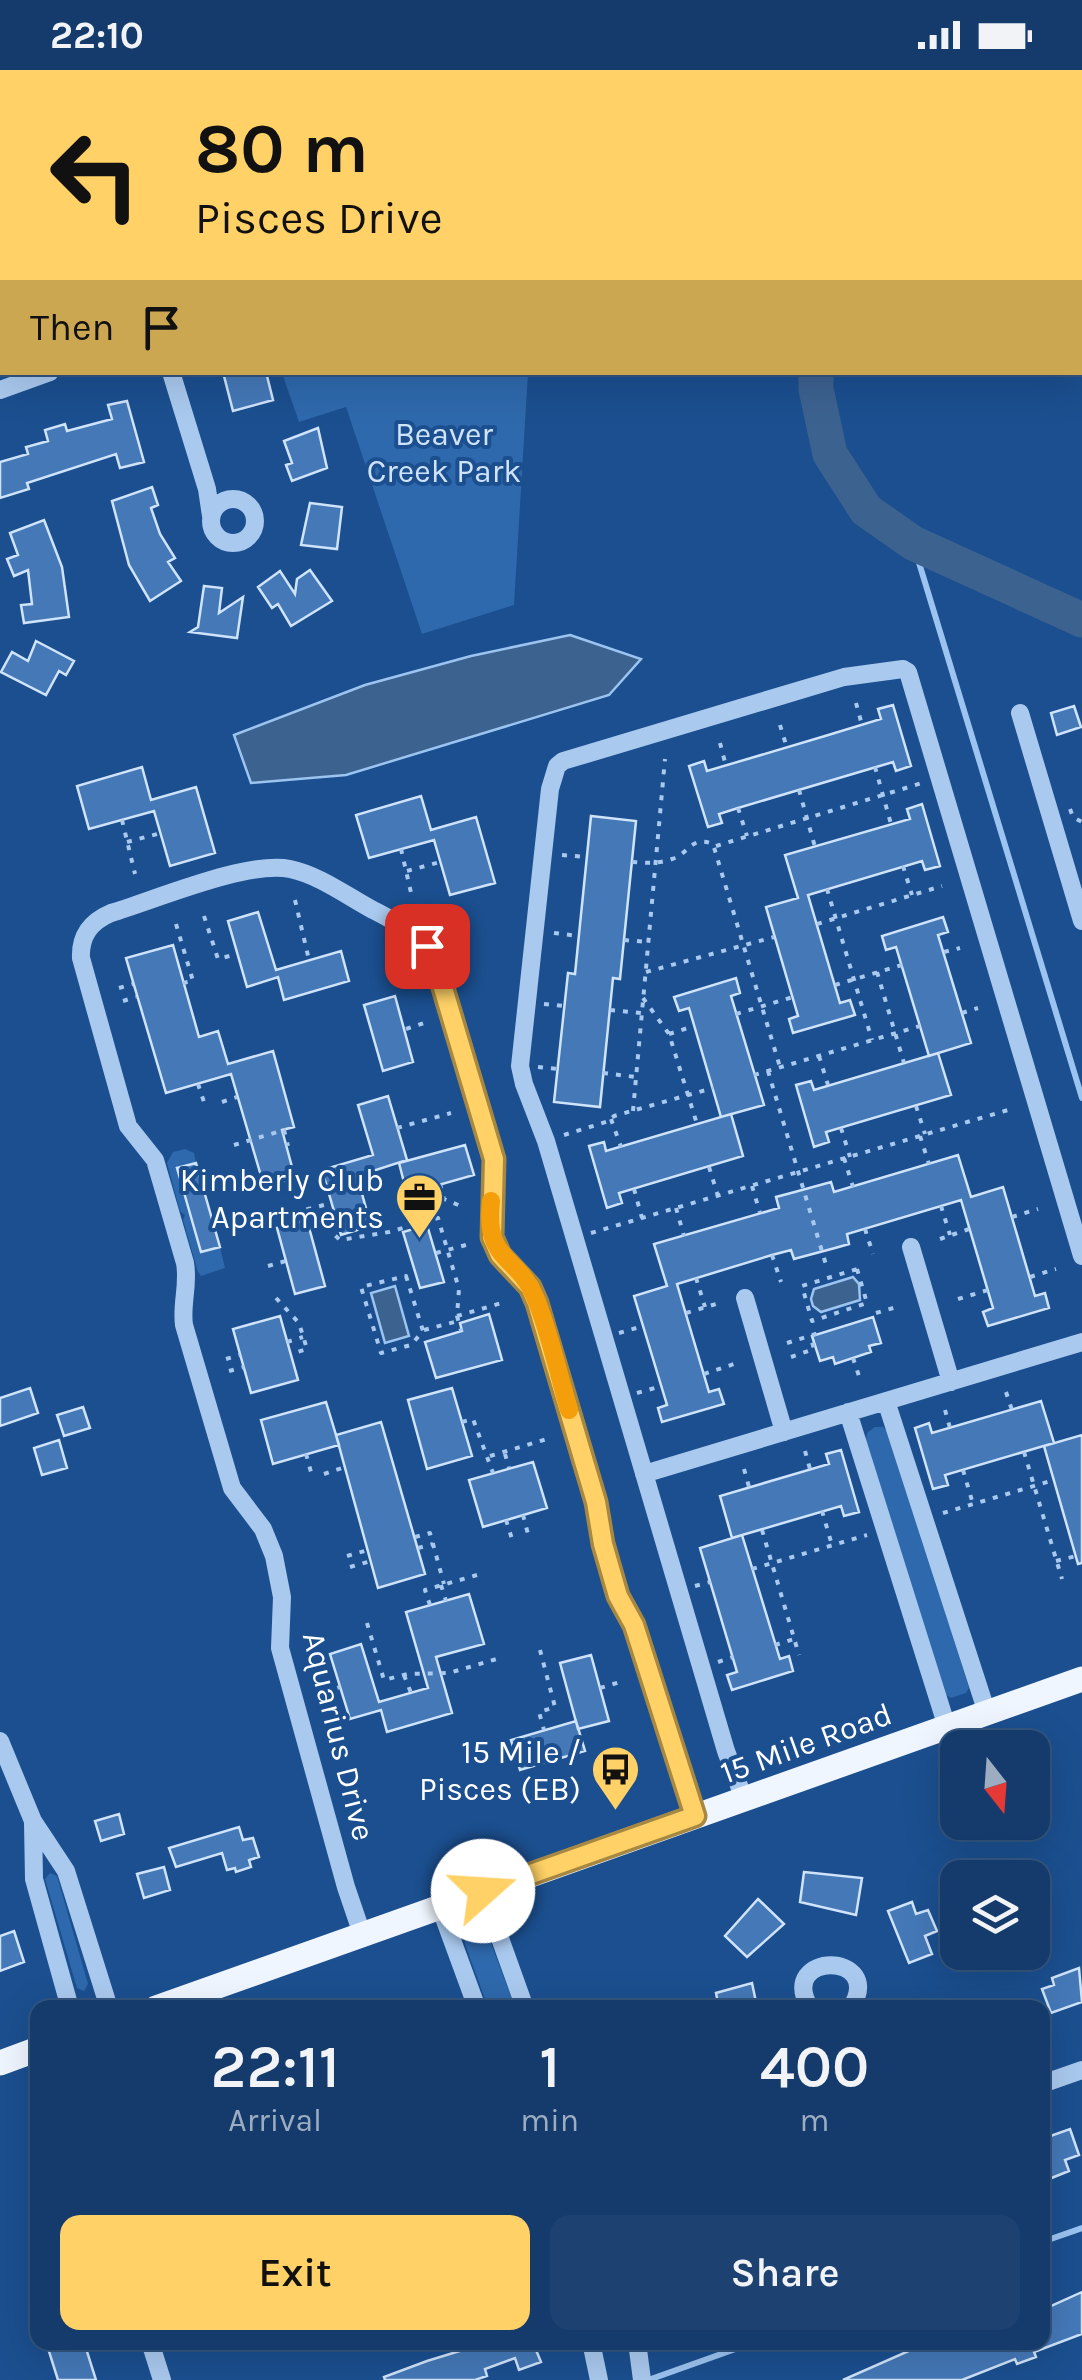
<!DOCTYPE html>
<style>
:root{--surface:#143b6b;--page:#1d4271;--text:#f1f3f6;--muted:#9dadc1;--line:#33557e;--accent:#ffd166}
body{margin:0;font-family:Karla,sans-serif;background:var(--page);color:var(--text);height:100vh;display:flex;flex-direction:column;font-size:38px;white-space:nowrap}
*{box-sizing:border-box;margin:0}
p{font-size:32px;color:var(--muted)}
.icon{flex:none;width:55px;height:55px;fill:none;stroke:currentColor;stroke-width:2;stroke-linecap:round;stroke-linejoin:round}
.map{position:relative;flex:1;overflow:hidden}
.drawer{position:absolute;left:30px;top:1930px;width:1020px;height:350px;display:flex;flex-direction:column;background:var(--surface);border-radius:20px;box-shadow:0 10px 40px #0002,0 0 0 2px var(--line)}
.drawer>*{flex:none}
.hud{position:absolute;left:0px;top:0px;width:1082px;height:305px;box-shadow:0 10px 40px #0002,0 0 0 2px var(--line);background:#ffd166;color:#111;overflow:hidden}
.needle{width:65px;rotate:163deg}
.controls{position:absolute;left:940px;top:1660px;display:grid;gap:20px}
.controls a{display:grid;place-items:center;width:110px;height:110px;border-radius:20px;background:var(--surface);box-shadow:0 10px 40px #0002,0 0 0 2px var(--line);font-size:50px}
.pin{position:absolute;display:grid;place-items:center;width:85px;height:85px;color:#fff;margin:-42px;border-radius:20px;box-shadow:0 5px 15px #0006}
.me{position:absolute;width:110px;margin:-55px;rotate:71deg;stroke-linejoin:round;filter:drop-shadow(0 0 8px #0008)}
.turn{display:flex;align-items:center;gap:35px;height:210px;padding:0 30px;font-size:45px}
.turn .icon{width:130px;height:130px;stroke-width:2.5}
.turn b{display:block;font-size:70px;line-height:85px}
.then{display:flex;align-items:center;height:95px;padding:0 30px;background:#0003;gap:20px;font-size:38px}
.eta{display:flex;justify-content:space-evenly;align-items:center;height:170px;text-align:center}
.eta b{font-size:60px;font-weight:600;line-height:70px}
.action{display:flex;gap:20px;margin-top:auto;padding:20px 30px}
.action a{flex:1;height:115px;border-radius:20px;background:var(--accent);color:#111;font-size:40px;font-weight:600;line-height:115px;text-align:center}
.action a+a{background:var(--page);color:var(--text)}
.status{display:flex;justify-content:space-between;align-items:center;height:70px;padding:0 50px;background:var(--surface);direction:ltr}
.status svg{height:28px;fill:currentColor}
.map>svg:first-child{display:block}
.green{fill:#2e69ad}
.water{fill:#3c6290;stroke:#9cc4f0;stroke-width:2.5}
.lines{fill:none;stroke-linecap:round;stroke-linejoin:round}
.stream{stroke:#9cc4f0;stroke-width:6}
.river{stroke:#3c6290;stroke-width:35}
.building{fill:#4478b7;stroke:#cfe3fa;stroke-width:2.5}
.path{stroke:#a9c9ee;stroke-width:4;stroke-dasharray:5 8;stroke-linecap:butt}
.minor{stroke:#a9c9ee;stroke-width:18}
.major{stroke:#f0f6ff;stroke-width:25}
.route-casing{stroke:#a68842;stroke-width:25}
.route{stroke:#ffd166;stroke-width:18}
.slow{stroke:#f59e0b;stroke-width:18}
.labels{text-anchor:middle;stroke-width:8;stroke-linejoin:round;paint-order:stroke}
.park-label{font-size:32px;fill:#cfe3fa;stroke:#1b4f8f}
.poi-label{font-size:32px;fill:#fff;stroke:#1b4f8f;text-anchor:end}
.street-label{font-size:32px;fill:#fff;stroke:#1b4f8f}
</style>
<div class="status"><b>22:10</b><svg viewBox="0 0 49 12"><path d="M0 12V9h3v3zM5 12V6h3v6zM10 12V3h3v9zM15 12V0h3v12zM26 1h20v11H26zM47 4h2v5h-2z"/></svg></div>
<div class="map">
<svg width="1082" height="2310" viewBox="0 0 1082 2310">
<rect width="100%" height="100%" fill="#1b4f8f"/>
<!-- green -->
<path class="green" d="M 102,0 L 672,0 L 104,2 Z
M 282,303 L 528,303 L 514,535 L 422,564 L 346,337 L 299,352 Z
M 185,1079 L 194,1083 L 196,1093 L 178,1098 L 201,1182 L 220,1177 L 225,1198 L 201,1206 L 198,1202 L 183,1150 L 185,1145 L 180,1141 L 167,1093 L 173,1082 Z
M 875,1357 L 883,1357 L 889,1363 L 969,1618 L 966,1623 L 951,1628 L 946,1625 L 865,1370 L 868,1362 Z
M 50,1803 L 57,1806 L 88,1914 L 84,1921 L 77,1918 L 45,1809 Z
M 472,1855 L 486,1860 L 515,1937 L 488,1937 L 465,1874 L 464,1863 Z"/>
<!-- water -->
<path class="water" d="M 570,565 L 641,589 L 609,625 L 346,705 L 251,713 L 234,665 L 365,615 L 471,586 Z
M 853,1207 L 859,1214 L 860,1230 L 821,1242 L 813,1236 L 811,1229 L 814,1219 Z
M 395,1216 L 409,1266 L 385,1273 L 371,1223 Z"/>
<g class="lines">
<!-- stream -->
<path class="stream" d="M 913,473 L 1082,1028
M 1042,2172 L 1082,2158
M 651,2309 L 755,2272"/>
<!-- river -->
<path class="river" d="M 258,0 L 263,2
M 816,302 L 816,319 L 830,384 L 866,440 L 913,473 L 1082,550"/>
</g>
<!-- building -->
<path class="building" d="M 237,302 L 266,302 L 273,330 L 233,341 L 224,306 Z
M 127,331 L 144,392 L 120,398 L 116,384 L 27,413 L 29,419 L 0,428 L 0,392 L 28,384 L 26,377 L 48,371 L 45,360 L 65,354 L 67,361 L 112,349 L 108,335 Z
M 318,358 L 327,398 L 292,411 L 286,395 L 292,393 L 284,371 Z
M 152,417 L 158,435 L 151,438 L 160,464 L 175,488 L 168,492 L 181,511 L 150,531 L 129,495 L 112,431 Z
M 310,433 L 342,437 L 337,479 L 301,475 Z
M 44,450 L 62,497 L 69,547 L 24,553 L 21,535 L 32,534 L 28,500 L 14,506 L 7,489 L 18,485 L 10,463 Z
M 310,500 L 332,531 L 291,556 L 278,534 L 272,538 L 258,517 L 280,501 L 295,524 L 297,509 Z
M 204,516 L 222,518 L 219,543 L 243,527 L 237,568 L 190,562 L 198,557 Z
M 36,571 L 74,591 L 66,605 L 59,601 L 46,625 L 1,602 L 12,582 L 28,591 Z
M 893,635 L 911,696 L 896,701 L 893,692 L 738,738 L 719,744 L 722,753 L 708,757 L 689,696 L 704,691 L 707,701 L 825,666 L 881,649 L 878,639 Z
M 1074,636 L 1081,657 L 1057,665 L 1051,643 Z
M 142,697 L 151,730 L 196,717 L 215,783 L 170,796 L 154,741 L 89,759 L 77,716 Z
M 421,726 L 431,760 L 476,747 L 495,813 L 450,825 L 434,770 L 369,788 L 356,745 Z
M 922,734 L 940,796 L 925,800 L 922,791 L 808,825 L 840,933 L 850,930 L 855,945 L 793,963 L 789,949 L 798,946 L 766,837 L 798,828 L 785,785 L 910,749 L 907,739 Z
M 591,746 L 636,751 L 620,909 L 613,908 L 600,1037 L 554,1032 L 568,903 L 575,904 Z
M 258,842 L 276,900 L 341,881 L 349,911 L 284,930 L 278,907 L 247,917 L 228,851 Z
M 943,847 L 948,862 L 938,865 L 971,973 L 929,986 L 896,877 L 886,880 L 882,866 Z
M 173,875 L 199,967 L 218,961 L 228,994 L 273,981 L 294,1057 L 282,1060 L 295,1108 L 264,1116 L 231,1004 L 166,1023 L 126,888 Z
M 736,908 L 740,923 L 731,926 L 764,1035 L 721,1047 L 689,938 L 679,941 L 674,927 Z
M 395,926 L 413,992 L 383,1001 L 364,935 Z
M 938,983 L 951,1025 L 826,1062 L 829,1072 L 814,1077 L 796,1015 L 811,1011 L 814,1020 Z
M 388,1026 L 407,1090 L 357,1106 L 371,1156 L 341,1165 L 322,1100 L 373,1085 L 358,1035 Z
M 731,1044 L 743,1086 L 619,1123 L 622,1133 L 607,1138 L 589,1076 L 604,1072 L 606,1081 Z
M 465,1075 L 474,1105 L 407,1124 L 399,1093 Z
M 958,1085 L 971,1127 L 1003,1117 L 1035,1226 L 1045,1223 L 1049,1238 L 988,1256 L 983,1242 L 993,1238 L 961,1130 L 847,1164 L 849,1174 L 835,1178 L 794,1189 L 791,1180 L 772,1185 L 677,1214 L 709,1322 L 719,1319 L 724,1334 L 662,1352 L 658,1338 L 667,1335 L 634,1226 L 667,1216 L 654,1174 L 779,1138 L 776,1127 L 791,1123 L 831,1112 L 834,1122 Z
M 196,1093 L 220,1177 L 201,1182 L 177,1098 Z
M 307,1150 L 325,1216 L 295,1224 L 277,1158 Z
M 427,1155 L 444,1212 L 420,1218 L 403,1162 Z
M 489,1244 L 502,1290 L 436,1308 L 425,1272 L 462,1261 L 460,1253 Z
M 280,1246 L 298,1310 L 251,1323 L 233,1259 Z
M 873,1247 L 881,1273 L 869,1276 L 871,1282 L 835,1294 L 833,1287 L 820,1291 L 812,1266 Z
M 30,1318 L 38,1343 L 0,1356 L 0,1328 Z
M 452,1318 L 472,1386 L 427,1399 L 408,1330 Z
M 1041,1331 L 1054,1373 L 945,1405 L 948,1415 L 933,1419 L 915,1358 L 929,1353 L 932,1363 Z
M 326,1332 L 339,1375 L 273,1394 L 261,1350 Z
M 83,1337 L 90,1358 L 64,1366 L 57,1345 Z
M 381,1352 L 425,1504 L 378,1518 L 336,1365 Z
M 1082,1365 L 1082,1493 L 1078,1494 L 1044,1376 Z
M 59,1370 L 67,1398 L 42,1405 L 34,1378 Z
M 841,1380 L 859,1442 L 844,1446 L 841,1436 L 732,1468 L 720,1426 L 829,1394 L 826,1384 Z
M 533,1392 L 547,1438 L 483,1457 L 469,1410 Z
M 742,1465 L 780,1589 L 789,1586 L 793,1601 L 732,1620 L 727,1605 L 737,1602 L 700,1478 Z
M 469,1524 L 484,1574 L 436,1587 L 452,1643 L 387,1662 L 381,1640 L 350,1649 L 330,1584 L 361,1574 L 379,1632 L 428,1618 L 406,1542 Z
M 591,1585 L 609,1651 L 578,1659 L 560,1593 Z
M 576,1651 L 585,1681 L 520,1700 L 511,1670 Z
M 119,1744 L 124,1764 L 101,1771 L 95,1751 Z
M 239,1757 L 243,1770 L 253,1768 L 259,1787 L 249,1790 L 251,1797 L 236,1802 L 235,1798 L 227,1800 L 222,1783 L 176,1797 L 169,1778 Z
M 164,1797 L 170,1820 L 144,1828 L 137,1804 Z
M 804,1802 L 862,1808 L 856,1845 L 800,1832 Z
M 758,1829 L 784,1854 L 747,1887 L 725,1866 Z
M 912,1832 L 916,1844 L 928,1840 L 937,1861 L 925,1866 L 932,1884 L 909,1893 L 888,1841 Z
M 14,1861 L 24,1892 L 0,1901 L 0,1866 Z
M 1079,1898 L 1082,1932 L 1051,1943 L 1042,1919 L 1054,1915 L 1052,1908 Z
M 752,1913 L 756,1932 L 752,1932 L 753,1938 L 719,1938 L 716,1923 Z
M 1070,2059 L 1079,2085 L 1065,2090 L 1069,2101 L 1049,2109 L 1042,2091 L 1042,2069 Z
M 1082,2222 L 1082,2264 L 1034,2282 L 1036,2287 L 1017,2294 L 1015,2289 L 962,2310 L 843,2310 L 929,2272 L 1042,2272 L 1042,2240 Z
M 46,2272 L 84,2272 L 96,2310 L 58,2310 Z
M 489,2272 L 552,2274 L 536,2280 L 541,2292 L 519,2300 L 515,2288 L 485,2299 L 487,2306 L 475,2310 L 385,2310 L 384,2307 L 427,2291 Z"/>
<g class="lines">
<!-- path -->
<path class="path" d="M 386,0 L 390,2
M 543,2 L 546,0
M 856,633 L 862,655
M 780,655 L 787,678
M 720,673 L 726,696
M 875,697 L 891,754
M 799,720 L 815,777
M 738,738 L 747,766
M 1070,739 L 1073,747 L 1082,752
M 122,750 L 135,804
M 127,772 L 161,763
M 716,776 L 922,713
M 401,779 L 412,827
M 562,785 L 587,787
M 632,792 C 646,793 658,794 672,789 C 689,784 691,765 713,774 L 780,997
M 903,796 L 912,825
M 407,801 L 440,792
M 827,819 L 872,970
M 295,830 L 309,890
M 204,846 L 218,889 L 237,884
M 176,854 L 193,911 L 183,913
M 817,854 L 942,816
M 554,863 L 579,866
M 624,870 L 648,872
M 944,882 L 960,878
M 646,902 L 774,867
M 877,902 L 904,993
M 835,915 L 902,895
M 119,918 L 133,914
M 643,928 L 669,964 L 697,1054
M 123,931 L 136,927
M 544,934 L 564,936
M 610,940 L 642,943
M 962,943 L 978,938
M 736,944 L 793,927
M 406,959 L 424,953
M 669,964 L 694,956
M 819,986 L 828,1015
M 538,997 L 558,999
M 768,1001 L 827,1198
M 603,1003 L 636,1007
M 754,1005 L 920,956
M 198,1014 L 204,1032
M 222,1032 L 237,1027
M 916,1036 L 925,1064
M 633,1041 L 665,689
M 611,1049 L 621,1077
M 397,1058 L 451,1043
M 841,1058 L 850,1087
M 564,1065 L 609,1051 L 614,1046 L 713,1018
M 920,1066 L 929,1094
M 234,1075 L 284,1060 L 288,1076
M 844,1088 L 853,1117
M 709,1097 L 718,1126
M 440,1114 L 444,1129 L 463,1137
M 752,1116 L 760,1143
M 634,1119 L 642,1148
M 941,1136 L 950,1165
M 676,1138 L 684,1166
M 307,1139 L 340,1170 L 389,1162 L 438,1148 L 459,1219 L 457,1246 L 461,1261
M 1012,1147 L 1038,1139
M 256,1152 L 332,1133
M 865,1159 L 873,1184
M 591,1163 L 1008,1040
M 940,1169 L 969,1159
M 436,1183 L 466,1175
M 772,1185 L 781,1212
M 268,1196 L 286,1191
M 857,1199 L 867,1233 L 812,1251 L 802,1216 Z
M 406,1206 L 423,1261 L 411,1275 L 381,1283 L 361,1217 Z
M 1030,1207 L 1056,1199
M 696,1208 L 705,1237
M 276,1228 L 299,1253 L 307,1279 L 291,1284
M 958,1229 L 988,1220
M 686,1243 L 716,1234
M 876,1243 L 900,1236
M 457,1246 L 505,1232
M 424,1260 L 458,1251
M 619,1263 L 643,1256
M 287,1272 L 303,1267
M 787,1273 L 822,1262
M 791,1287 L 814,1279 L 810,1265
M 853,1288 L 859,1306
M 226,1289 L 240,1285
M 229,1301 L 244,1297
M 704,1304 L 734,1294
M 1006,1322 L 1012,1340
M 637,1323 L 662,1316
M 945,1340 L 950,1358
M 462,1352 L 473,1349 L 493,1403
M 805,1381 L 810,1399
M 1024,1382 L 1062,1509
M 306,1384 L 311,1402
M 505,1384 L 509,1398
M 490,1386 L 547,1369
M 744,1399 L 749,1417
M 963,1400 L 973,1434
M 324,1404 L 345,1397
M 822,1441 L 832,1475
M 943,1443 L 1054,1410
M 523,1445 L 528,1464
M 506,1450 L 512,1469
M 762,1460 L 799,1585
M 415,1467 L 430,1463 L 444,1514
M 418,1478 L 433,1474
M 347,1486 L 368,1480
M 1056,1491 L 1076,1486
M 350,1497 L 371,1491
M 752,1499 L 867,1465
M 441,1515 L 446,1531
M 695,1516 L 710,1512
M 430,1535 L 425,1520 L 477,1505
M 367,1553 L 384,1610 L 407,1604 L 449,1603 L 500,1588
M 775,1575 L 794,1569
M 540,1580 L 555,1637 L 539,1642 L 544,1660
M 718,1592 L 733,1587
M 404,1605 L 411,1623
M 600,1618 L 620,1612
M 325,1622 L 340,1617"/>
<!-- minor -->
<path class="minor" d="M 1055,0 L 1059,2
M 1080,11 L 1082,11
M 0,184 L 2,193
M 171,302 L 207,419 L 211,446
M 0,320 L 50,302
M211 451a22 22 0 1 1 44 0a22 22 0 1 1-44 0Z
M 1020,643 L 1082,851
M 911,1177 L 951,1312
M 745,1228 L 784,1362
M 886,1331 L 987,1643
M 848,1342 L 947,1657
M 644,1404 L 1082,1272
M 0,1671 L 33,1751 L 66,1801 L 109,1938
M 744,1729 L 726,1681 L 546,1071 L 524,1014 L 520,996 L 550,719 L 557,696 L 563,691 L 844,607 L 903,599 L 908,602 L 1082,1186
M 33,1752 L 34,1809 L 70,1938
M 483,1821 L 525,1938
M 440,1837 L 477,1938
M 362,1864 L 346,1817 L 280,1578 L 282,1527 L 274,1486 L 263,1459 L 232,1418 L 184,1255 C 181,1234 189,1215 185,1193 L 155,1090 L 128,1056 L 81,888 C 80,866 90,852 111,843 C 155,830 248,790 290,799 C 319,805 347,826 373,840 C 404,856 426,867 438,901 L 494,1089 L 492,1167 L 500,1185 L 530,1217 L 537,1233 L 596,1432 L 603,1474 L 618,1525 L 633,1555 L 695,1746
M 810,1938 C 776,1881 886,1881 851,1938
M 1042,2014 L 1082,2000
M 150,2272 L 162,2310
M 591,2272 L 599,2310
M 637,2272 L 642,2310"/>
<!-- major -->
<path class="major" d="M 156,1938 L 1082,1609
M 0,1993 L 38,1979"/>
</g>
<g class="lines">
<defs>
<path id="route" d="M 427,876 L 438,901 L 494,1089 L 492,1167 L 500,1185 L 530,1217 L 537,1233 L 596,1432 L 603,1474 L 618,1526 L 634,1555 L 695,1746 L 483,1821"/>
</defs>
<!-- route casing -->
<use href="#route" class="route-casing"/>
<!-- route -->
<use href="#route" class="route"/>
<!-- slow -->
<path class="slow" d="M 491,1131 C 484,1192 517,1184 535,1227 C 550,1263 558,1303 569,1340"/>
</g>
<!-- icons -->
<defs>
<symbol id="office-pin" viewBox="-11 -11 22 30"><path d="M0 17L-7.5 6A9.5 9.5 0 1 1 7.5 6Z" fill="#ffd166" stroke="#1b4f8f"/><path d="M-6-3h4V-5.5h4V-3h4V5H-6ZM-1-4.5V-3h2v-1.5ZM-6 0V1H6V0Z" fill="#111"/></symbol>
<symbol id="bus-pin" viewBox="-11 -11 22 30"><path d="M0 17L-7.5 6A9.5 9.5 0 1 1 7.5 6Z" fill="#ffd166" stroke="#1b4f8f"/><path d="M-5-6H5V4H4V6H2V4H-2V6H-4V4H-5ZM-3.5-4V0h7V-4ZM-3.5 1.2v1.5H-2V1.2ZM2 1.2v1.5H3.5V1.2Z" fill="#111"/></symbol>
</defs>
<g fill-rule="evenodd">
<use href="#office-pin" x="392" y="1100" width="55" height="75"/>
<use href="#bus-pin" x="588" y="1672" width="55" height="75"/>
</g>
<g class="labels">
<!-- park labels -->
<g class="park-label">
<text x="444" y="375">Beaver<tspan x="444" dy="37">Creek Park</tspan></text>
</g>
<!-- poi labels -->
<g class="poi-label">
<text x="384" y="1121">Kimberly Club<tspan x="384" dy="37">Apartments</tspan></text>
<text x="581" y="1693">15 Mile /<tspan x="581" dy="37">Pisces (EB)</tspan></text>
</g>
<!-- street labels -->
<g class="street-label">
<text transform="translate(339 1666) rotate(76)" y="11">Aquarius Drive</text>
<text transform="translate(806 1673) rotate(-20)" y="11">15 Mile Road</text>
</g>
</g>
</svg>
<div class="controls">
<a><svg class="needle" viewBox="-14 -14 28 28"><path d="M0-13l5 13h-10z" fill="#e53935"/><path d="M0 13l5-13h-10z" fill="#9dadc1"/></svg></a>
<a><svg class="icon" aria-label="layers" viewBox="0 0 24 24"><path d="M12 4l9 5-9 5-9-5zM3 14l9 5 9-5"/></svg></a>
</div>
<div class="pin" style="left:427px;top:876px;background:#d93025"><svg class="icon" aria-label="arrive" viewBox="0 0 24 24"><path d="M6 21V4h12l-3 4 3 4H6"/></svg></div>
<svg class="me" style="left:483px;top:1821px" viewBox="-20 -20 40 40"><circle r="19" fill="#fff"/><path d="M0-13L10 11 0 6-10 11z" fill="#ffd166"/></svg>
<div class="hud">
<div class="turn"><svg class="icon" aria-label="left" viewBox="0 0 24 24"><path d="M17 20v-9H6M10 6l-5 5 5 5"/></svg><div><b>80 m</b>Pisces Drive</div></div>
<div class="then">Then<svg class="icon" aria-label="arrive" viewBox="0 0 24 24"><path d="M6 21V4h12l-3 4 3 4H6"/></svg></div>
</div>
<section class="drawer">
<div class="eta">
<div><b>22:11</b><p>Arrival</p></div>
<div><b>1</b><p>min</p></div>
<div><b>400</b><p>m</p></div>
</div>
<div class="action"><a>Exit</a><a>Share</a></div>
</section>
</div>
